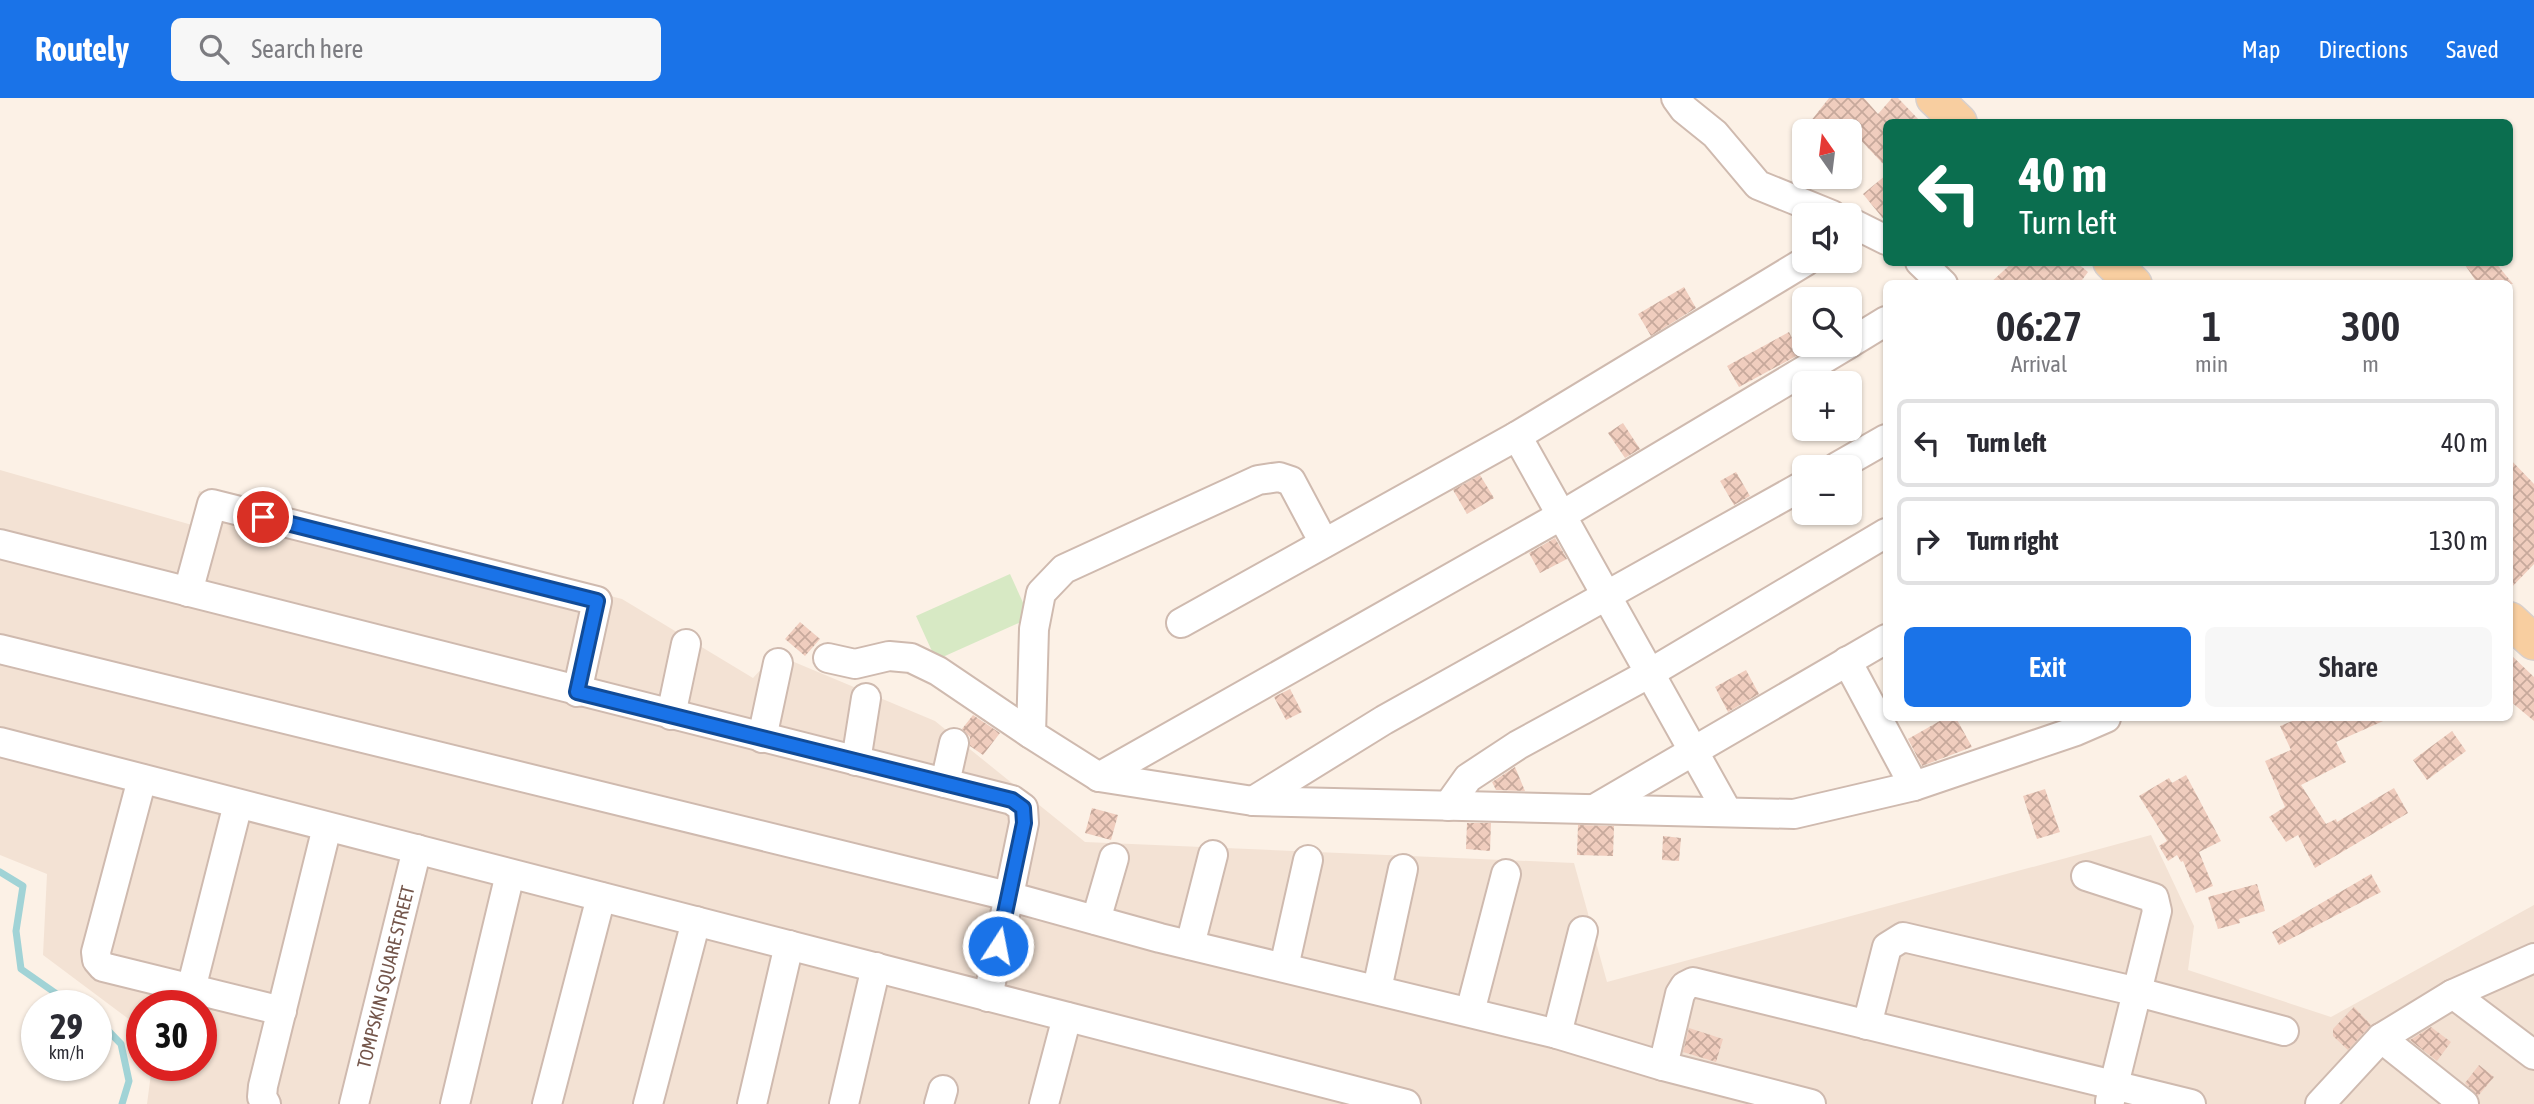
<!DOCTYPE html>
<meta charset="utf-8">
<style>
:root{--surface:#fff;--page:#f7f7f7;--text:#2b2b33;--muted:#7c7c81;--line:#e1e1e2;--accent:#1a73e8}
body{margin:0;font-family:"Asap Condensed",sans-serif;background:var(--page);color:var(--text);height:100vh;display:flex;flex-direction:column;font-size:26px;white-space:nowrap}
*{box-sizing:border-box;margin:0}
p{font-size:23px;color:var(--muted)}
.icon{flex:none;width:38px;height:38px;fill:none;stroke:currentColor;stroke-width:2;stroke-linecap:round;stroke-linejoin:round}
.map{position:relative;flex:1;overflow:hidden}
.side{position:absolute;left:1883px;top:182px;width:630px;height:441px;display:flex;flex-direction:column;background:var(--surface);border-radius:10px;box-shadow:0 2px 5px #0004}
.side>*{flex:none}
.banner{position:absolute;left:1883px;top:21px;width:630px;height:147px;border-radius:10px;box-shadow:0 2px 5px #0004;background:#0b6e4f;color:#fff;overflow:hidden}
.needle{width:46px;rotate:346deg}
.fabs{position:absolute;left:1792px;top:21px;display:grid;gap:14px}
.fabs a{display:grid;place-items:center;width:70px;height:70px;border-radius:10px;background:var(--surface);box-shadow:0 2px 5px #0004;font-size:35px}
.speed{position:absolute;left:21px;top:892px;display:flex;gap:14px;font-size:35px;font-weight:700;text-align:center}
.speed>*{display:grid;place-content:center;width:91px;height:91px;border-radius:50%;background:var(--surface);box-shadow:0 2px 5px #0004;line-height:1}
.speed small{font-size:18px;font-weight:400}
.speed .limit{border:10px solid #d22;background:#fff;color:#111}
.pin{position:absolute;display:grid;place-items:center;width:60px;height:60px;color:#fff;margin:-30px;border:4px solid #fff;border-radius:50%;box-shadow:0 2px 7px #0007}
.me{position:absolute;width:77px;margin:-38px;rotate:11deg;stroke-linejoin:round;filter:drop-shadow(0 0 5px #0008)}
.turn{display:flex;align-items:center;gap:24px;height:147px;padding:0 21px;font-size:32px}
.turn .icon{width:91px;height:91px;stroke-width:2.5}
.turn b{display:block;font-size:49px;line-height:60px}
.eta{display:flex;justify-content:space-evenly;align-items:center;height:119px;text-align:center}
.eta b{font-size:42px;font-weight:600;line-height:49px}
.button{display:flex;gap:14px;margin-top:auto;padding:14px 21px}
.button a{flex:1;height:80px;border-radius:10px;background:var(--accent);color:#fff;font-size:28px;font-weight:600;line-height:80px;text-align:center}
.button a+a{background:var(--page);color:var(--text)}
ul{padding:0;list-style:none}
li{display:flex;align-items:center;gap:21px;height:88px;margin:0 14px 10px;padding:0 7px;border:4px solid var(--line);border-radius:10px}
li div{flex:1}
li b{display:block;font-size:26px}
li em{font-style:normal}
header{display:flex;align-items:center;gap:42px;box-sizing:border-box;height:98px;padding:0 35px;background:var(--accent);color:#fff}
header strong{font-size:33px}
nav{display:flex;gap:38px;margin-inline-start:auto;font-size:24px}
.search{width:490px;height:63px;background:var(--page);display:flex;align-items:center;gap:18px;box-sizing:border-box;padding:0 24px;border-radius:10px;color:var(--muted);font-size:26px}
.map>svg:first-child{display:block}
.residential{fill:#f3e2d4}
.garden{fill:#d7e9c4}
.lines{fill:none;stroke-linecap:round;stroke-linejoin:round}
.stream{stroke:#a1d3d6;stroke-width:7}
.building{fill:url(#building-cross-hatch)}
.minor-casing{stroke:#cfbaaf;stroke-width:32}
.major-casing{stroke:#d8d0cd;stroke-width:38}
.minor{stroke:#fff;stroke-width:28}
.major{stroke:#f8cea0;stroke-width:35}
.route-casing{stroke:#114b97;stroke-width:18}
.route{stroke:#1a73e8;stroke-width:12}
.labels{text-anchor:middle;stroke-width:5;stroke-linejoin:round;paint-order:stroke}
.street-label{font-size:19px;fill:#74564b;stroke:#fef5ec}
</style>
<header>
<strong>Routely</strong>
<div class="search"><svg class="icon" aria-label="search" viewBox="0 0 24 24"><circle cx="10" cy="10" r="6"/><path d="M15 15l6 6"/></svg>Search here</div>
<nav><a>Map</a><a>Directions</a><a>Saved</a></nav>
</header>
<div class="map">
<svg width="2534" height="1006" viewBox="0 0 2534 1006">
<defs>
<pattern id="building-cross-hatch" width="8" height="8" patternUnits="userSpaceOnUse" patternTransform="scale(1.75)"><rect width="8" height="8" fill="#f0cdbe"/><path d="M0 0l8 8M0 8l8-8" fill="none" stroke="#c7a99c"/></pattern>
</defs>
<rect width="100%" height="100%" fill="#fcf1e6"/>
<!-- residential -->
<path class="residential" d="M 0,372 L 192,427 L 199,393 L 622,501 L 753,580 L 775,556 L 935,623 L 1085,744 L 1574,765 L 1607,884 L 2151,737 L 2194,828 L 2188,872 L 2331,919 L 2534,807 L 2534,1006 L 147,1006 L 152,968 L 201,968 L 201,908 L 142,908 L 142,931 L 43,857 L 47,776 L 0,757 Z"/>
<!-- garden -->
<path class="garden" d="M 1010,476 L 1030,520 L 936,562 L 916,518 Z"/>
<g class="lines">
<!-- stream -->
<path class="stream" d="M 0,774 L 23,788 L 16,833 L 21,871 L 74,908
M 96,920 L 121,946 L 129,983 L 122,1006"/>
</g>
<!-- building -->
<path class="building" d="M 1829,0 L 1864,0 L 1878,16 L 1892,0 L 1898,0 L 1921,24 L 1886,24 L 1886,69 L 1852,33 L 1803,33 Z
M 1886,77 L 1886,124 L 1863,96 Z
M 2013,164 L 2076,164 L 2088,174 L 2079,186 L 1989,186 Z
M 2463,164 L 2495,164 L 2513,186 L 2478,186 Z
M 1684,189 L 1696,210 L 1651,238 L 1638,216 Z
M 1789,234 L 1800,256 L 1739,289 L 1727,268 Z
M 1623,325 L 1640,351 L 1625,360 L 1608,335 Z
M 2510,361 L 2534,386 L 2534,466 L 2510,491 Z
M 1736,374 L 1750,398 L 1734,407 L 1720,383 Z
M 1480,377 L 1494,400 L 1467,416 L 1453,392 Z
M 1555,440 L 1567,461 L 1540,475 L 1529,455 Z
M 800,524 L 820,541 L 805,558 L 785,541 Z
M 2510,556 L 2534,579 L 2534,623 L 2510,603 Z
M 1746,572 L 1759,596 L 1728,614 L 1715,589 Z
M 1290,591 L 1302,614 L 1286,622 L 1274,599 Z
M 973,617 L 1000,635 L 983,657 L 970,648 L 970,639 L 962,631 Z
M 1945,620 L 1956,620 L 1972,649 L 1922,668 L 1908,641 Z
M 2300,620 L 2390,620 L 2336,644 L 2346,664 L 2301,687 L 2326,726 L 2336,721 L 2337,724 L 2394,690 L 2408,715 L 2315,770 L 2298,737 L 2286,744 L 2269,719 L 2285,709 L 2265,663 L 2291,652 L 2280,628 Z
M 2452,633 L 2466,653 L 2427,682 L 2413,662 Z
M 1515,669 L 1525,693 L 1496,692 L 1492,684 Z
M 2186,677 L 2221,743 L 2199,754 L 2213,788 L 2196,795 L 2183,763 L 2181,764 L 2177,757 L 2168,763 L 2159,748 L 2167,743 L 2139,698 L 2169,680 L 2172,685 Z
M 2045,691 L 2060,734 L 2037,741 L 2023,698 Z
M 1092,710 L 1118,717 L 1111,742 L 1085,735 Z
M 1467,725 L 1491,725 L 1490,753 L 1466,751 Z
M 1578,727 L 1614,728 L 1613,758 L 1577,757 Z
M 1663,738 L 1681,740 L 1679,763 L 1662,762 Z
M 2371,776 L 2381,794 L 2279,847 L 2272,834 Z
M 2257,786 L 2265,813 L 2239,821 L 2240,825 L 2218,831 L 2208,799 Z
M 2354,909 L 2371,927 L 2348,952 L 2333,938 L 2333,931 Z
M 2431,929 L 2451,944 L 2437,963 L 2410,942 Z
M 1689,930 L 1723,941 L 1716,964 L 1683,954 Z
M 2479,967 L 2494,979 L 2478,998 L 2465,985 Z"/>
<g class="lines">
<defs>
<g id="minor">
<path d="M 1676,0 L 1684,11 L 1715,36 L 1758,87 L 1832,117"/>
<path d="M 1850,124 L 1886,142"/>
<path d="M 1920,164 L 1943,186"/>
<path d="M 1850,245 L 1886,223"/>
<path d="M 1517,338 L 1727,713"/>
<path d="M 1837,369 L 1886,341"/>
<path d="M 1324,445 L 1291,383 L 1279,379 L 1258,382 L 1064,471 L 1041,495 L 1034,531 L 1031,636 L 1099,679 L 1253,703 L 1794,716 L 1914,688 L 2076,633 L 2106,620"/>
<path d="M 0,446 L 1012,702 L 1023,710 L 1024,725 L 988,899"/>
<path d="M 188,494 L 212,406 L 597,503 L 577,594"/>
<path d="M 1181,525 L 1517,338 L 1806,163"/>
<path d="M 0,551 L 1008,798 L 1160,840 L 1557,936 L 1663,968 L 1811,1006"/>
<path d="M 828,560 L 855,566 L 889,558 L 911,560 L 938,573 L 1031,636"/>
<path d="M 1847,563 L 1914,688"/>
<path d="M 671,617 L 686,546"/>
<path d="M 762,640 L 778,565"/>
<path d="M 0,644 L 1406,1006"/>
<path d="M 856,663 L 866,600"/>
<path d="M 1099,679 L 1562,417 L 1847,247"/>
<path d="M 142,681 L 96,854 L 97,862 L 103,869 L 282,913"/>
<path d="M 945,685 L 954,645"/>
<path d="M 1253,703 L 1384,622 L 1804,387"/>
<path d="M 1448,708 L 1468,680 L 1518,647 L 1650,575 L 1886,435"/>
<path d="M 1594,711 L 1886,541"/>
<path d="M 2086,778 L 2154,800 L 2157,813 L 2110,1003"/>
<path d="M 1096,822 L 1114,760"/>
<path d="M 1190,847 L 1213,757"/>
<path d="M 1284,869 L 1308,762"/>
<path d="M 191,891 L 238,706"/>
<path d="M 1377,891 L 1403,771"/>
<path d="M 2453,896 L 2534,957"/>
<path d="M 1470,914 L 1506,776"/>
<path d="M 1867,927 L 1887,849 L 1903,839 L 2138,894 L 2284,933"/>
<path d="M 1557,936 L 1583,833"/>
<path d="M 2381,940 L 2464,1006"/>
<path d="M 1663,968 L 1680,896 L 1685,888 L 1693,884 L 2191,1006"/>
<path d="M 266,1006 L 262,999 L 263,988 L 327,729"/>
<path id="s1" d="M 354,1006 L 417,751"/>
<path d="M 455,1006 L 510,776"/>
<path d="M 547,1006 L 601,799"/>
<path d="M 648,1006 L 696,823"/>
<path d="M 752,1006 L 789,847"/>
<path d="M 844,1006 L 876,869"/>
<path d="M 939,1006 L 943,992"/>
<path d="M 1044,1006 L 1067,919"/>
<path d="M 2320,1006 L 2381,940 L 2453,896 L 2534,860"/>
</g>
<path id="major" d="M 1934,0 L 1959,24
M 2111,164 L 2134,186
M 2510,522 L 2534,544"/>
</defs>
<!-- minor casing -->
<use href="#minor" class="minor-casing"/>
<!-- major casing -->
<use href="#major" class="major-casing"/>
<!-- minor -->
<use href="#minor" class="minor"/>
<!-- major -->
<use href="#major" class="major"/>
</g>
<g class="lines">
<defs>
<path id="route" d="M 263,419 L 597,503 L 577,594 L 1012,702 L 1023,710 L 1024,725 L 998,848"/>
</defs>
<!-- route casing -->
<use href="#route" class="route-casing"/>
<!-- route -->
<use href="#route" class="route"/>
</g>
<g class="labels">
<!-- street labels -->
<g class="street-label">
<text dy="7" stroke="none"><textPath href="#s1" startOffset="131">TOMPSKIN SQUARE STREET</textPath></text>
</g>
</g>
</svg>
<div class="fabs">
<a><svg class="needle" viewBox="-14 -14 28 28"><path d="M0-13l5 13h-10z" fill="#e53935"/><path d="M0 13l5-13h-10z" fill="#7c7c81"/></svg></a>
<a><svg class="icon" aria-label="sound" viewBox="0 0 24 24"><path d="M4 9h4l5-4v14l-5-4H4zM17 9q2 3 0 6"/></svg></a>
<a><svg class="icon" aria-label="search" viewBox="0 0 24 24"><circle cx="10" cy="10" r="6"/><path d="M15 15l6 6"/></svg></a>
<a>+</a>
<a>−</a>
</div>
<div class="speed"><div>29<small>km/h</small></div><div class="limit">30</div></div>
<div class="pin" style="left:263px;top:419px;background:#d93025"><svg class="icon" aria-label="arrive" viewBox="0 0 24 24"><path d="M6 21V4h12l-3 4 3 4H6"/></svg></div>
<svg class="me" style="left:998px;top:848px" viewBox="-20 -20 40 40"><circle r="17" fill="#1a73e8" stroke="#fff" stroke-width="3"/><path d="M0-11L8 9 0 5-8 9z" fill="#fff"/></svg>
<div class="banner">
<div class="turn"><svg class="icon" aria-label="left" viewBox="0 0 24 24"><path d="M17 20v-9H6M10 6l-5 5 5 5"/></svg><div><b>40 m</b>Turn left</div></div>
</div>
<section class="side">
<div class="eta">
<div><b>06:27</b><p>Arrival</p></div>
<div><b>1</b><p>min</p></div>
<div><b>300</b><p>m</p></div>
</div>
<ul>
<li><svg class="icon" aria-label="left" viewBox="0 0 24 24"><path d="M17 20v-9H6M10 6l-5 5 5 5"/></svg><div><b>Turn left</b></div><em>40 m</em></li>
<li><svg class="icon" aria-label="right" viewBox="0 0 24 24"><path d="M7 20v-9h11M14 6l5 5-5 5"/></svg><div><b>Turn right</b></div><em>130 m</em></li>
</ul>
<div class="button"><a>Exit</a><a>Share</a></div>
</section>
</div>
